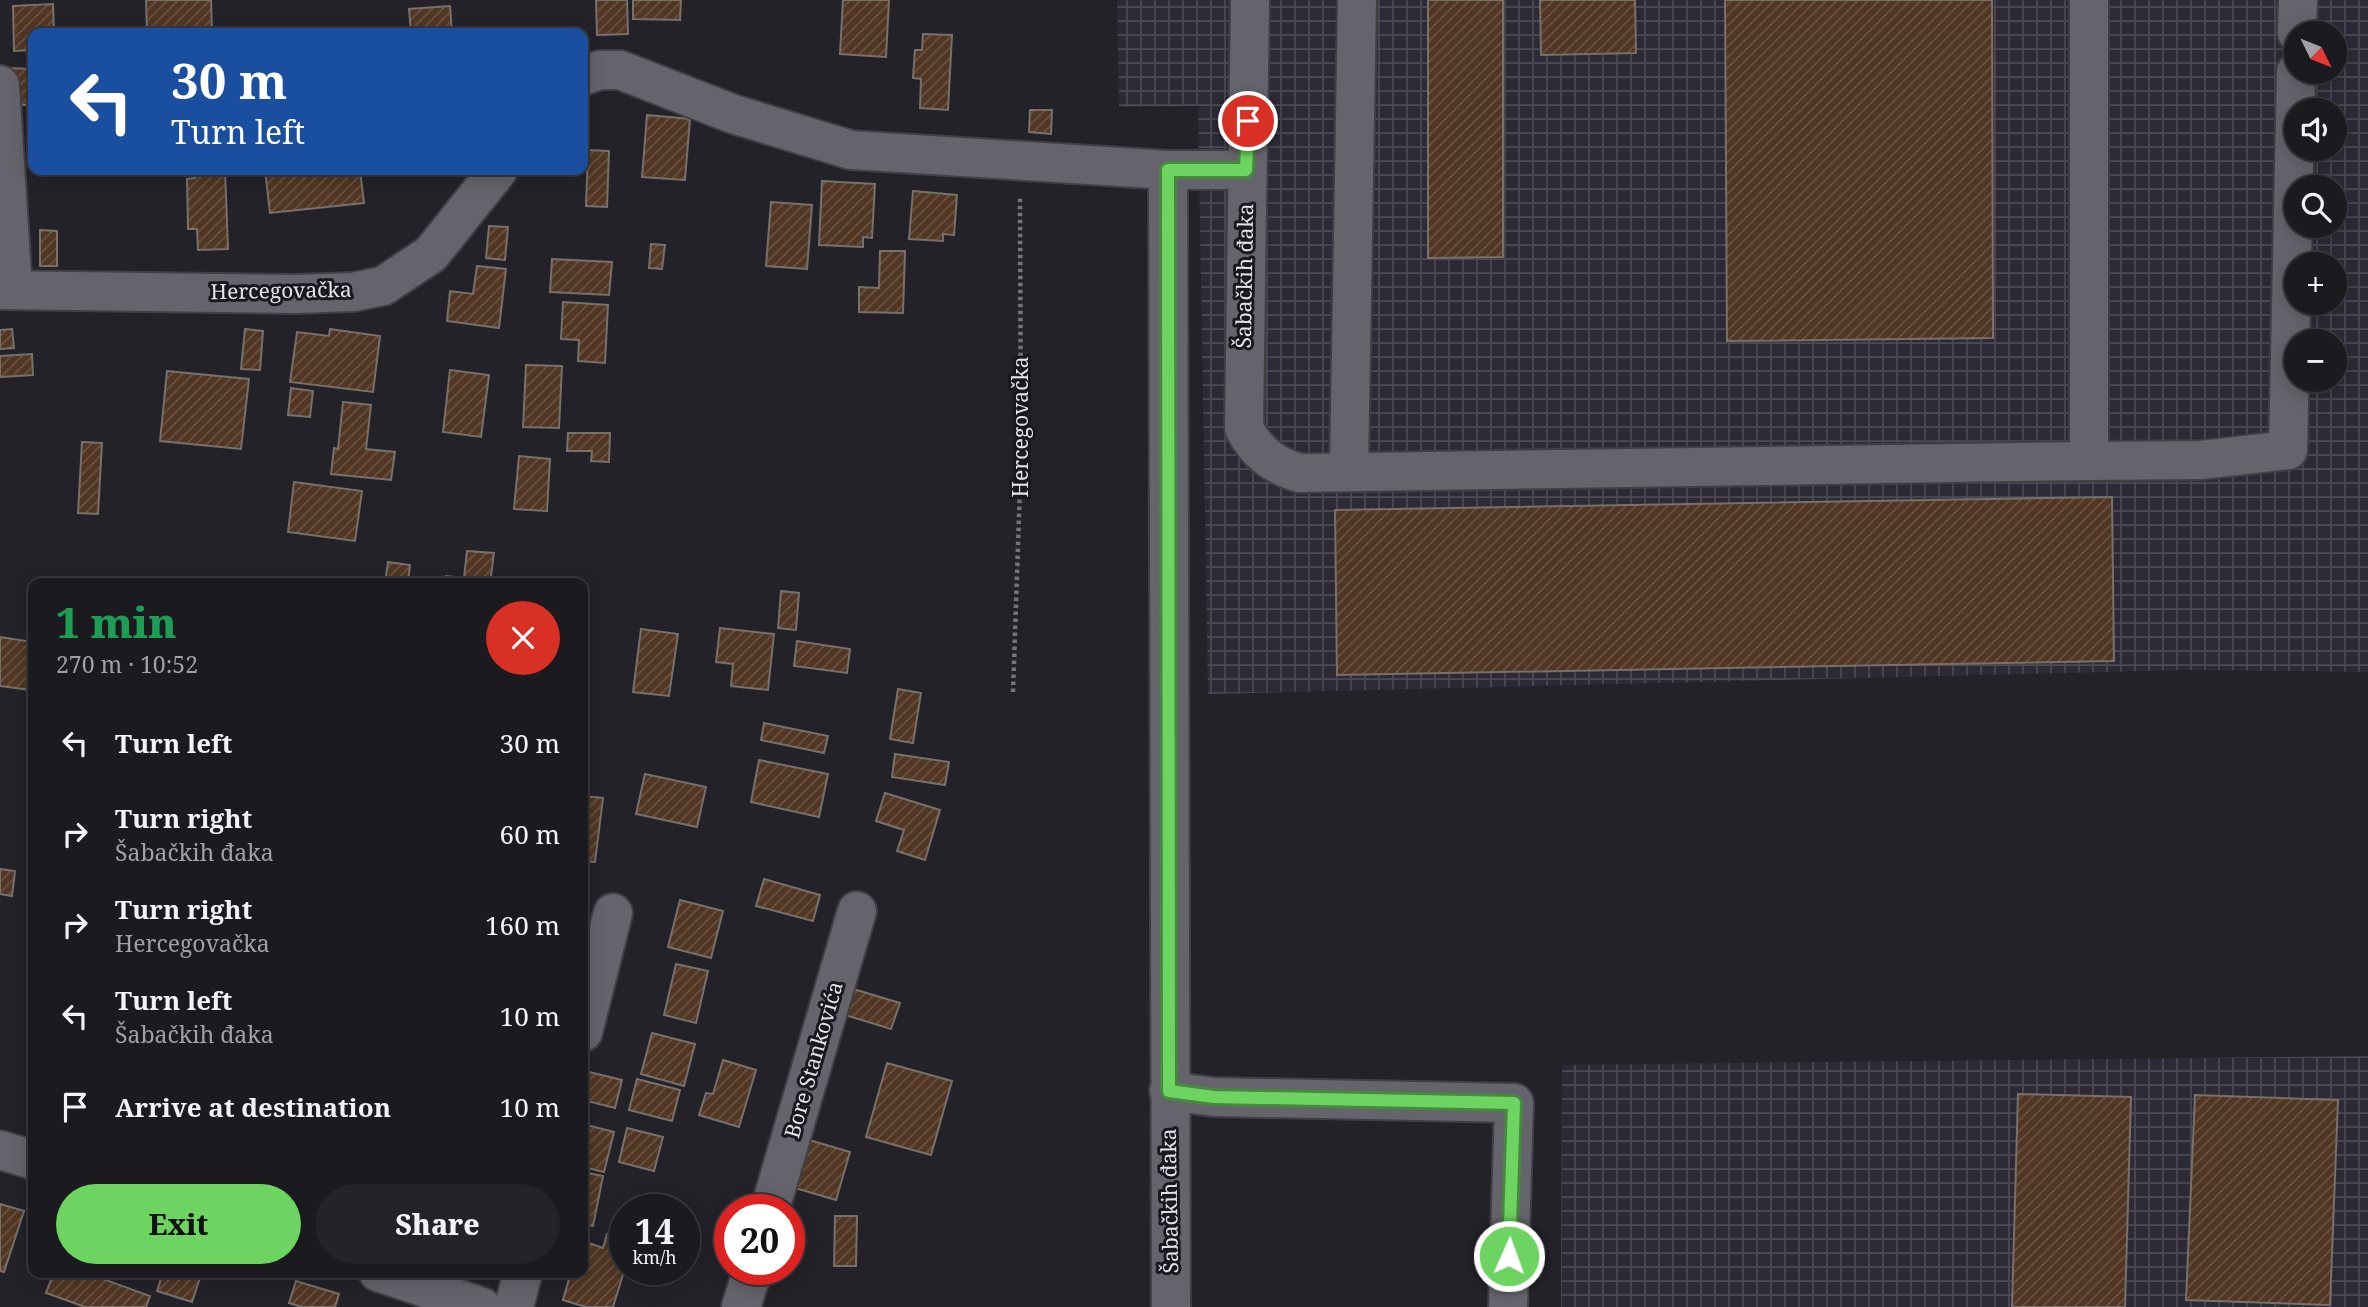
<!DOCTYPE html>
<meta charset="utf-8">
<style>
:root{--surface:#1a1a1f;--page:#232328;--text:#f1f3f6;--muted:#9fa1a4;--line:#38383d;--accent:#6dd361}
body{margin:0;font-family:"Noto Serif",serif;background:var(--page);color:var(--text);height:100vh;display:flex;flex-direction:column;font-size:26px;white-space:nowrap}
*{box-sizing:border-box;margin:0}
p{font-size:23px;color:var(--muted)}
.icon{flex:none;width:38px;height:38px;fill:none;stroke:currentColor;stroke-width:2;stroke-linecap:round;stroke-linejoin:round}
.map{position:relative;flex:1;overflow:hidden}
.details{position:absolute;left:28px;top:578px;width:560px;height:700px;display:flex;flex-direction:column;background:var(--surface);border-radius:14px;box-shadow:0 4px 18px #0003,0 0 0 2px var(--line)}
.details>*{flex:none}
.hud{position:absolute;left:28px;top:28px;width:560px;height:147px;border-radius:14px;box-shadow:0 4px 18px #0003,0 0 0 2px var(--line);background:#1a4fa0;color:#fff;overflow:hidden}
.needle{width:46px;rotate:133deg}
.buttons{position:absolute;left:2284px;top:21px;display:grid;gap:14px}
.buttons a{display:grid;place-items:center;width:63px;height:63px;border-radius:50%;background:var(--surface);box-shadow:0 4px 18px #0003,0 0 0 2px var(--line);font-size:35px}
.speed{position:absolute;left:609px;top:1194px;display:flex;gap:14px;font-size:35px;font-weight:700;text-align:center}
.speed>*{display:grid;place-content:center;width:91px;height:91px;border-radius:50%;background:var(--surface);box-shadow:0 4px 18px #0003,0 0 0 2px var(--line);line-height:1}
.speed small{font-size:18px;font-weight:400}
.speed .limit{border:10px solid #d22;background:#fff;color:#111}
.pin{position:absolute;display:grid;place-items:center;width:60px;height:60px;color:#fff;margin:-30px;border:4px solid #fff;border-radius:50%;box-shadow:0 2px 7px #0007}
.me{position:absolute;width:77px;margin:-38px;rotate:2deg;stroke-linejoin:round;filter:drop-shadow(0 0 5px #0008)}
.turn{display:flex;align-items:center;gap:24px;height:147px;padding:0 28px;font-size:32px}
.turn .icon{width:91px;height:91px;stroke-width:2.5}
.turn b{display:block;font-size:49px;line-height:60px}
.round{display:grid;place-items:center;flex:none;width:74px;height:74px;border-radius:37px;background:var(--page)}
.summary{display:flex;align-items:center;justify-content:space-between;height:119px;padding:0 28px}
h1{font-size:42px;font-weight:800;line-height:52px;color:#1e9e55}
.cta{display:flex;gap:14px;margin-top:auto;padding:14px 28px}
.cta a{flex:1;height:80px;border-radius:42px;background:var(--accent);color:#111;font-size:28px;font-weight:800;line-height:80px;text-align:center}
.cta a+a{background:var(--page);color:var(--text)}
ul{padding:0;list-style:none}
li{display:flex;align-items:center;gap:21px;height:91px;padding:0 28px}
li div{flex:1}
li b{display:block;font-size:26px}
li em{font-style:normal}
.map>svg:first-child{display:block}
.industrial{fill:url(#industrial-grid);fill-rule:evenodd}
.building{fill:url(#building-hatch);stroke:#78706a;stroke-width:2}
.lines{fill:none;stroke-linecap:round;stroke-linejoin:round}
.minor-casing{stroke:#413f45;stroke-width:42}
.path{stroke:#747379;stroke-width:4.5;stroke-dasharray:3.5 3.5;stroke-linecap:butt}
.minor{stroke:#65636b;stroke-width:38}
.route-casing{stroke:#47893f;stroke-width:18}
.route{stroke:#6dd361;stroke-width:12}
.labels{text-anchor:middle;stroke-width:6;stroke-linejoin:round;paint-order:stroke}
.street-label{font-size:21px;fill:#e4e3e8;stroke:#1a181f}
</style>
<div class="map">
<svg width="2368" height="1307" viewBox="0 0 2368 1307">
<defs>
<pattern id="industrial-grid" width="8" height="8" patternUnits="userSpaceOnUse" patternTransform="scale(1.75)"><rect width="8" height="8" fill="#2d2a37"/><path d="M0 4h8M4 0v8" fill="none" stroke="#4b4954"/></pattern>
<pattern id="building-hatch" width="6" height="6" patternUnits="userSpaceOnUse" patternTransform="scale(1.75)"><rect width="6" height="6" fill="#513623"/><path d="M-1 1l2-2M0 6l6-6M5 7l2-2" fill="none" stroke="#6a5343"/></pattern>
</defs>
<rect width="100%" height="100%" fill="#232229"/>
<!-- industrial -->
<path class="industrial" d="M 1117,0 L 2368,0 L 2368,672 L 2187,670 L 1208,694 L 1198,106 L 1119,107 ZM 2296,33 L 2334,33 L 2334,72 L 2296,72 ZM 2296,110 L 2334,110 L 2334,149 L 2296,149 ZM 2296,187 L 2334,187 L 2334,226 L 2296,226 ZM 2296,264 L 2334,264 L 2334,303 L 2296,303 ZM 2296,341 L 2334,341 L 2334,380 L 2296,380 Z
M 2368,1056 L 2368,1307 L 1561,1307 L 1562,1065 Z"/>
<!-- building -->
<path class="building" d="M 146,0 L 211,0 L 212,33 L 147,33 Z
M 596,0 L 627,0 L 628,34 L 597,35 Z
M 633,0 L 681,0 L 680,20 L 633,19 Z
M 843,0 L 889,0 L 886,57 L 840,54 Z
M 1428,0 L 1503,0 L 1503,257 L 1428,258 Z
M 1540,0 L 1635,0 L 1636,53 L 1541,55 Z
M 1725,0 L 1992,0 L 1993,338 L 1727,341 Z
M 53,4 L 54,33 L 33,33 L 33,50 L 14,51 L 13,6 Z
M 450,6 L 452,33 L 411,33 L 409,9 Z
M 923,34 L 952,35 L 948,110 L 920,108 L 921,79 L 913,78 L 915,50 L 922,50 Z
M 7,68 L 33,69 L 33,105 L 6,105 Z
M 1030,110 L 1052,110 L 1051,134 L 1029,132 Z
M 647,115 L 690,119 L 685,180 L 642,177 Z
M 588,150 L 609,151 L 607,207 L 586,206 Z
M 195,170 L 225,170 L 228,249 L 198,250 L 197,229 L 188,229 L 187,179 L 195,178 Z
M 265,170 L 360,170 L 364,203 L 270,213 Z
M 822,181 L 875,184 L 872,238 L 863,237 L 863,247 L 819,245 Z
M 913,191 L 957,195 L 954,235 L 943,234 L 943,241 L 909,239 Z
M 771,202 L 812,205 L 807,269 L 766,266 Z
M 489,226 L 508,227 L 505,260 L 486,258 Z
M 40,230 L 57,231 L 57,266 L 40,266 Z
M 651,244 L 665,245 L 662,269 L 649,268 Z
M 880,251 L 905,251 L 903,313 L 859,312 L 859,287 L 879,288 Z
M 552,259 L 612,262 L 609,295 L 550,292 Z
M 477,266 L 506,269 L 499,328 L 447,321 L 450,291 L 473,294 Z
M 563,302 L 608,305 L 605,363 L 578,361 L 579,340 L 561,339 Z
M 12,329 L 14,348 L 0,349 L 0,330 Z
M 245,329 L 263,331 L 260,370 L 241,369 Z
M 330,329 L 380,336 L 373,392 L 290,382 L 297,332 L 329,336 Z
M 32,354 L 33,375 L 0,377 L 0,356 Z
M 526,365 L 562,366 L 559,428 L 523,427 Z
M 450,370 L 489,375 L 481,437 L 443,432 Z
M 167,371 L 249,379 L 241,449 L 160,441 Z
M 291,388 L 313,391 L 310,417 L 288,415 Z
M 343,402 L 371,405 L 366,449 L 395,452 L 391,480 L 331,474 L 334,448 L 338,449 Z
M 568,433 L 610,433 L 609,462 L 591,461 L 592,451 L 567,451 Z
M 82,442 L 102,443 L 98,514 L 78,513 Z
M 519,456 L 550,459 L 547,511 L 514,509 Z
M 294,482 L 362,491 L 355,541 L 288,532 Z
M 2112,497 L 2114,661 L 1337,675 L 1335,510 Z
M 467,551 L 494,553 L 490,583 L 445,583 L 446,576 L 464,578 Z
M 388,562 L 410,565 L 408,583 L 385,583 Z
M 781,591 L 799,593 L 796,630 L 778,628 Z
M 720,628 L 774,634 L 768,690 L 731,686 L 733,664 L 716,662 Z
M 641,629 L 678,634 L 669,696 L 633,692 Z
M 0,637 L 33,642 L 31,690 L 0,686 Z
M 797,641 L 850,649 L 847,673 L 794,666 Z
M 898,689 L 921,693 L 913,743 L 890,739 Z
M 764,723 L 828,736 L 824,753 L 761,740 Z
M 895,754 L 949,762 L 945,785 L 892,777 Z
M 759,760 L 828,774 L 819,817 L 751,802 Z
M 645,774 L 706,787 L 697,827 L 636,814 Z
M 885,793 L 940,810 L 925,860 L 897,851 L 904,830 L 876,821 Z
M 583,796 L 603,798 L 595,862 L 583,861 Z
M 0,869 L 15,871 L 12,896 L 0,894 Z
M 764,879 L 820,895 L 813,921 L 756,906 Z
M 680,900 L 723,911 L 711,958 L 668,947 Z
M 676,964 L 708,971 L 696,1023 L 664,1015 Z
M 850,988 L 900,1003 L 891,1029 L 842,1014 Z
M 652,1033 L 695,1044 L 684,1086 L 641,1074 Z
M 723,1060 L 756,1070 L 739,1127 L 699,1115 L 706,1093 L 713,1094 Z
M 887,1063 L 952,1081 L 931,1155 L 866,1137 Z
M 585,1071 L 622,1080 L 615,1108 L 583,1100 Z
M 637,1079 L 680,1090 L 672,1121 L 629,1110 Z
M 2018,1094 L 2131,1097 L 2125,1307 L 2012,1307 Z
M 2195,1095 L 2338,1100 L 2330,1305 L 2186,1300 Z
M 583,1124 L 614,1132 L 604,1172 L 583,1167 Z
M 627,1128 L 663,1137 L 654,1171 L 619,1162 Z
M 799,1137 L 850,1152 L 836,1200 L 785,1185 Z
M 583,1172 L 603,1176 L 593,1226 L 583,1224 Z
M 0,1204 L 24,1211 L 4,1272 L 0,1271 Z
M 835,1216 L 857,1216 L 856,1266 L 834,1266 Z
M 607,1234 L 625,1239 L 625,1268 L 613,1307 L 586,1307 L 563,1300 L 571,1272 L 583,1272 L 583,1241 L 603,1248 Z
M 54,1272 L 106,1272 L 103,1279 L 150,1296 L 146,1307 L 85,1307 L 46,1293 Z
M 163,1272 L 202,1272 L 192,1302 L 157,1291 Z
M 296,1281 L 339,1294 L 335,1307 L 302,1307 L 289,1303 Z"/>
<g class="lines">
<defs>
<path id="minor" d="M 1250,0 L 1244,428 C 1256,452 1273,465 1299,473 L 2089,461 L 2089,0
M 2297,33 L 2298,0
M 583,76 L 600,70 L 620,70 L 733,114 L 851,150 L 1168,170 L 1246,170
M 0,85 L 13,290
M 1168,170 L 1171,1307
M 0,290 L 297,294 L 353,292 L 383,286 L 431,254 L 498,170
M 2089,461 L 2201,460 L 2288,450 L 2296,72
M 1349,470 L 1357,0
M 583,1032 L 613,913
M 1169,1091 L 1214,1097 L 1514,1103 L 1508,1307
M 0,1150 L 33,1160
M 770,1209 L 857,911
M 378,1272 L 482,1307
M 514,1307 L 523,1272
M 741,1307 L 753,1269"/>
</defs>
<!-- minor casing -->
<use href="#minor" class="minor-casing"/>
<!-- path -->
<path class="path" d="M 1013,692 L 1021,458 L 1020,197"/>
<!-- minor -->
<use href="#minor" class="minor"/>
</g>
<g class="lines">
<defs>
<path id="route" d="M 1248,121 L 1246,170 L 1168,170 L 1169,1091 L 1214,1097 L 1514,1103 L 1509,1256"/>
</defs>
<!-- route casing -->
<use href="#route" class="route-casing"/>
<!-- route -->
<use href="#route" class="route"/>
</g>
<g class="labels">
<!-- street labels -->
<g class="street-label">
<text transform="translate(1245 276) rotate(-89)" y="7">Šabačkih đaka</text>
<text transform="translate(281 291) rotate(-1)" y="7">Hercegovačka</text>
<text transform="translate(1021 427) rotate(-90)" y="7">Hercegovačka</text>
<text transform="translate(814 1060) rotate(-74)" y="7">Bore Stankovića</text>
<text transform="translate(1170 1201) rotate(-91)" y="7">Šabačkih đaka</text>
</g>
</g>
</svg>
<div class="buttons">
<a><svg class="needle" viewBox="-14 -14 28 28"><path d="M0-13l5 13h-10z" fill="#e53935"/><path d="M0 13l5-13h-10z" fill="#9fa1a4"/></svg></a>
<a><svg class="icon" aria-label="sound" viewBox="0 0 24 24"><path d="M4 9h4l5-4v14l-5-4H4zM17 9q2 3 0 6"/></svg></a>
<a><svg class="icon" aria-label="search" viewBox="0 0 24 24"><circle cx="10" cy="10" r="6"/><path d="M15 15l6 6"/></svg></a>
<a>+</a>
<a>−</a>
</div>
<div class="speed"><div>14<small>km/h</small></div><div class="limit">20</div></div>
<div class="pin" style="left:1248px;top:121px;background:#d93025"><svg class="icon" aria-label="arrive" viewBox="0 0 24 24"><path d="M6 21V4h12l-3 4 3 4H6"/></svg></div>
<svg class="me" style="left:1509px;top:1256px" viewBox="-20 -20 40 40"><circle r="17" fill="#6dd361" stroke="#fff" stroke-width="3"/><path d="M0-11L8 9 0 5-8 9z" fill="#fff"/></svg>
<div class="hud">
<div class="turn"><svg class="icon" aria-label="left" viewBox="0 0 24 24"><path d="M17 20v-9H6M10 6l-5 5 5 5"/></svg><div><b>30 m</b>Turn left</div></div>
</div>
<section class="details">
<div class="summary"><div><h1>1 min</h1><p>270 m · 10:52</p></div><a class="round" style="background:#d93025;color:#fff"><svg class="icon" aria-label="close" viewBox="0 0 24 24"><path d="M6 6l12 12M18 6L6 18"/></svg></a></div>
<ul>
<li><svg class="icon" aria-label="left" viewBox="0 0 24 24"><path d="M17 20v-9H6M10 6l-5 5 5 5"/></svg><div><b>Turn left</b></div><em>30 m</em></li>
<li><svg class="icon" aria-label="right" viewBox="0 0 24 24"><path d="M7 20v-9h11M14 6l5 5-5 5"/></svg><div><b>Turn right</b><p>Šabačkih đaka</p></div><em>60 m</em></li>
<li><svg class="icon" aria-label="right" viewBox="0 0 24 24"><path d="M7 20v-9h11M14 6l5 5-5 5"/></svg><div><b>Turn right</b><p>Hercegovačka</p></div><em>160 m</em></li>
<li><svg class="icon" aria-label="left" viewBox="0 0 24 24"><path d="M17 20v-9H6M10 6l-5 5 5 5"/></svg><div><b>Turn left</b><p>Šabačkih đaka</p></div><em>10 m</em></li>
<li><svg class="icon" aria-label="arrive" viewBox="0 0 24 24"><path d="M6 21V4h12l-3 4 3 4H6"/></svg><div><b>Arrive at destination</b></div><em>10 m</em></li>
</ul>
<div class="cta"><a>Exit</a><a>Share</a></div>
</section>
</div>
